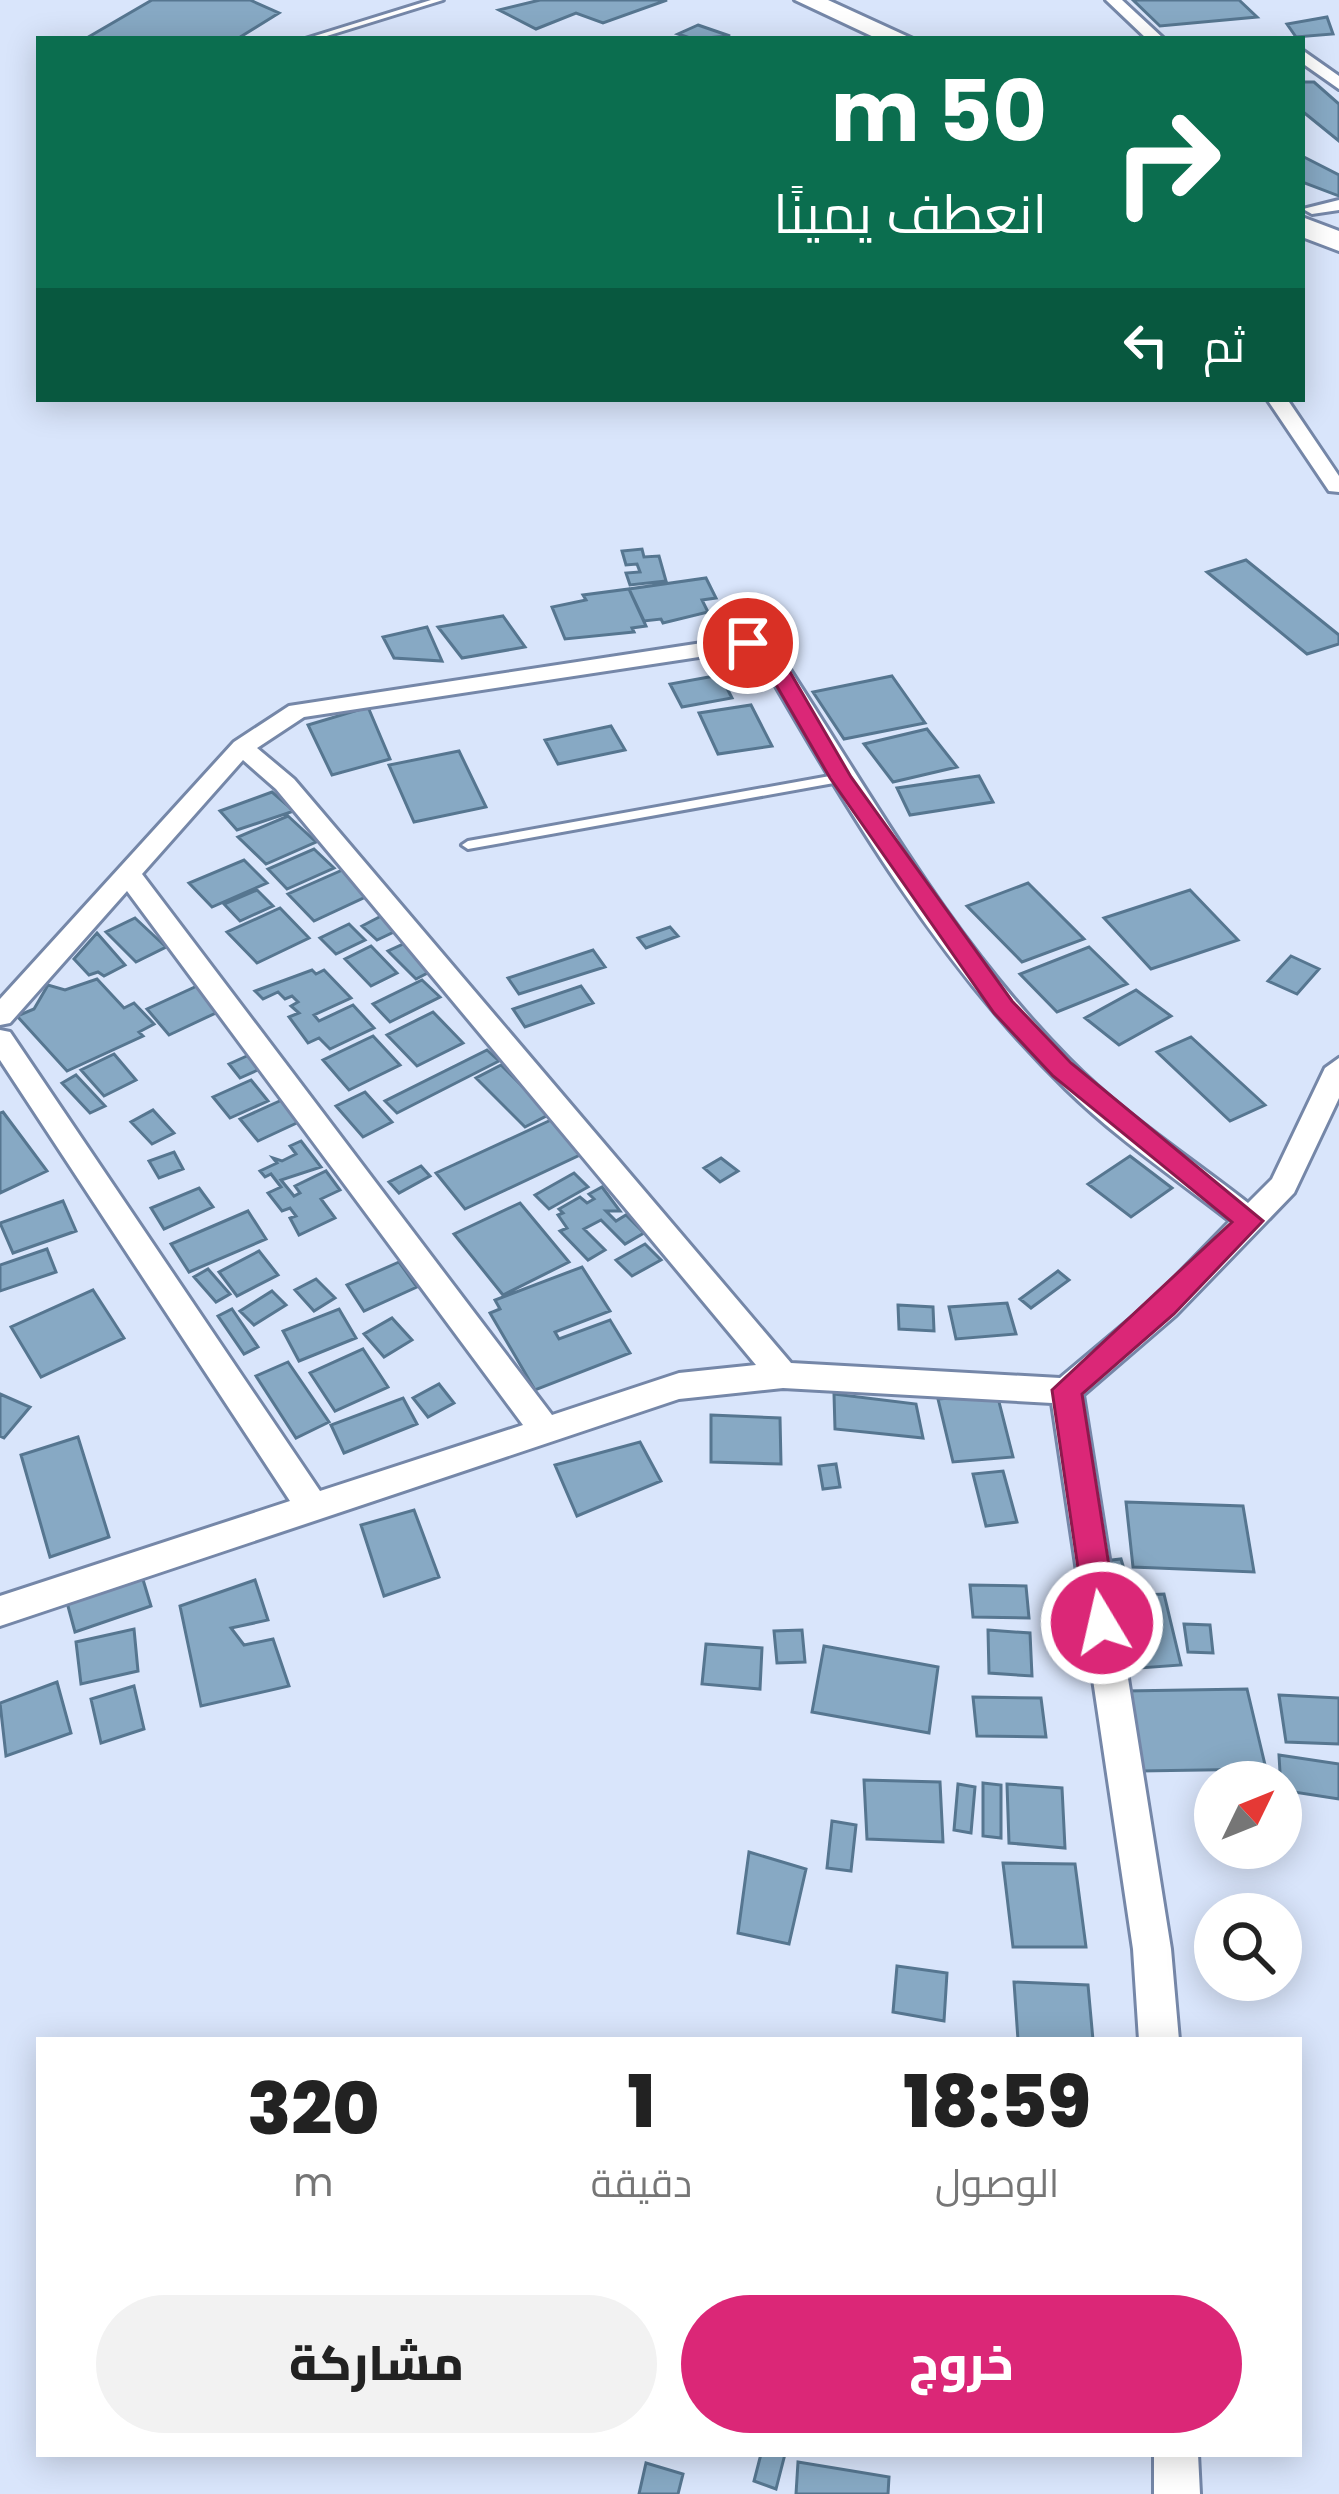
<!DOCTYPE html>
<html lang="ar">
<meta charset="utf-8">
<style>
:root{--surface:#fff;--page:#f2f2f2;--text:#222;--muted:#767676;--accent:#db2777}
body{margin:0;font-family:Poppins,Cairo,sans-serif;background:var(--page);color:var(--text);direction:rtl;height:100vh;display:flex;flex-direction:column;font-size:45px;white-space:nowrap}
*{box-sizing:border-box;margin:0}
p{font-size:39px;color:var(--muted)}
.icon{flex:none;width:66px;height:66px;fill:none;stroke:currentColor;stroke-width:2;stroke-linecap:round;stroke-linejoin:round}
.map{position:relative;flex:1;overflow:hidden;direction:ltr}
.side{position:absolute;left:36px;top:2037px;width:1266px;height:420px;display:flex;flex-direction:column;background:var(--surface);border-radius:0px;box-shadow:0 6px 30px #0003;direction:rtl}
.side>*{flex:none}
.guide{position:absolute;left:36px;top:36px;width:1269px;height:366px;border-radius:0px;box-shadow:0 6px 30px #0003;direction:rtl;background:#0b6e4f;color:#fff;overflow:hidden}
.needle{width:78px;rotate:47deg}
.fabs{position:absolute;left:1194px;top:1761px;display:grid;gap:24px}
.fabs a{display:grid;place-items:center;width:108px;height:108px;border-radius:50%;background:var(--surface);box-shadow:0 6px 30px #0003;font-size:60px}
.pin{position:absolute;display:grid;place-items:center;width:102px;height:102px;color:#fff;margin:-51px;border:6px solid #fff;border-radius:50%;box-shadow:0 3px 12px #0007}
.me{position:absolute;width:132px;margin:-66px;rotate:351deg;stroke-linejoin:round;filter:drop-shadow(0 0 9px #0008)}
.turn{display:flex;align-items:center;gap:42px;height:252px;padding:0 60px;font-size:54px}
.turn .icon{width:156px;height:156px;stroke-width:2.5}
.turn b{display:block;font-size:84px;line-height:102px}
.then{display:flex;align-items:center;height:114px;padding:0 60px;background:#0003;gap:24px;font-size:45px}
.eta{display:flex;justify-content:space-evenly;align-items:center;height:204px;text-align:center}
.eta b{font-size:72px;font-weight:800;line-height:84px}
.button{display:flex;gap:24px;margin-top:auto;padding:24px 60px}
.button a{flex:1;height:138px;border-radius:72px;background:var(--accent);color:#fff;font-size:48px;font-weight:800;line-height:138px;text-align:center}
.button a+a{background:var(--page);color:var(--text)}
.map>svg:first-child{display:block}
.building{fill:#87a9c4;stroke:#567690;stroke-width:3}
.lines{fill:none;stroke-linecap:round;stroke-linejoin:round}
.service-casing{stroke:#7587a8;stroke-width:6}
.minor-casing{stroke:#7587a8;stroke-width:6}
.trunk-casing{stroke:#7587a8;stroke-width:6}
.service{fill:#fff;fill-rule:evenodd}
.minor{fill:#fff;fill-rule:evenodd}
.trunk{fill:#fff;fill-rule:evenodd}
.route{fill:#db2777;stroke:#8e194d;stroke-width:3}
</style>
<div class="map">
<svg width="1339" height="2494" viewBox="0 0 1339 2494">
<rect width="100%" height="100%" fill="#d9e5fb"/>
<!-- building -->
<path class="building" d="M 152,0 L 250,0 L 279,13 L 237,39 L 85,39 Z
M 540,0 L 667,0 L 603,23 L 576,13 L 536,29 L 499,10 Z
M 1133,0 L 1239,0 L 1257,17 L 1160,26 Z
M 1327,17 L 1333,34 L 1296,37 L 1287,24 Z
M 698,25 L 730,36 L 693,39 L 678,34 Z
M 1302,82 L 1314,82 L 1339,104 L 1339,141 L 1302,111 Z
M 1302,156 L 1339,175 L 1339,196 L 1302,182 Z
M 642,549 L 644,557 L 659,556 L 666,581 L 630,585 L 626,573 L 640,572 L 637,564 L 626,565 L 622,551 Z
M 1246,560 L 1339,635 L 1339,644 L 1307,654 L 1207,572 Z
M 706,578 L 716,598 L 702,600 L 708,612 L 663,623 L 661,619 L 644,621 L 629,589 Z
M 629,589 L 646,626 L 632,628 L 634,632 L 565,639 L 552,607 L 586,600 L 583,595 Z
M 503,616 L 525,647 L 462,658 L 438,627 Z
M 427,627 L 442,661 L 394,658 L 383,637 Z
M 720,675 L 732,698 L 682,707 L 670,684 Z
M 892,676 L 925,723 L 844,739 L 813,692 Z
M 751,705 L 772,746 L 718,754 L 699,713 Z
M 368,707 L 390,759 L 332,775 L 308,725 Z
M 611,726 L 625,750 L 558,764 L 545,740 Z
M 927,729 L 957,767 L 893,782 L 864,744 Z
M 459,751 L 486,807 L 414,822 L 389,765 Z
M 979,776 L 993,802 L 910,815 L 897,788 Z
M 272,792 L 294,811 L 237,830 L 220,811 Z
M 288,816 L 316,842 L 266,864 L 238,837 Z
M 314,849 L 334,868 L 287,889 L 268,869 Z
M 244,860 L 267,883 L 212,907 L 189,883 Z
M 347,868 L 374,893 L 314,921 L 288,894 Z
M 1028,883 L 1084,939 L 1022,962 L 967,906 Z
M 257,890 L 273,906 L 240,921 L 224,904 Z
M 1190,890 L 1238,940 L 1151,969 L 1104,918 Z
M 280,908 L 309,938 L 257,963 L 227,932 Z
M 385,914 L 400,929 L 377,940 L 362,926 Z
M 135,918 L 166,947 L 136,962 L 106,932 Z
M 349,924 L 365,940 L 336,954 L 320,938 Z
M 670,927 L 678,936 L 646,948 L 638,938 Z
M 97,933 L 125,965 L 104,976 L 98,972 L 89,975 L 74,959 Z
M 412,940 L 439,967 L 416,979 L 388,951 Z
M 371,946 L 397,973 L 371,986 L 345,959 Z
M 1089,947 L 1127,984 L 1057,1012 L 1020,974 Z
M 593,950 L 605,967 L 519,994 L 508,978 Z
M 1291,956 L 1319,969 L 1297,994 L 1268,981 Z
M 312,970 L 316,974 L 324,970 L 351,998 L 314,1015 L 319,1021 L 353,1005 L 374,1028 L 330,1049 L 319,1038 L 308,1043 L 289,1017 L 299,1013 L 291,1006 L 298,1002 L 292,996 L 285,999 L 278,992 L 263,999 L 255,991 Z
M 97,979 L 124,1008 L 134,1003 L 154,1024 L 139,1032 L 143,1036 L 67,1071 L 17,1016 L 34,1009 L 48,985 L 65,990 Z
M 422,980 L 440,997 L 390,1022 L 373,1004 Z
M 197,986 L 220,1011 L 169,1035 L 147,1009 Z
M 581,986 L 593,1003 L 525,1027 L 513,1009 Z
M 1136,990 L 1171,1016 L 1119,1045 L 1085,1018 Z
M 433,1012 L 463,1043 L 417,1066 L 387,1035 Z
M 373,1036 L 400,1065 L 349,1090 L 323,1060 Z
M 1191,1037 L 1265,1105 L 1230,1121 L 1157,1052 Z
M 487,1050 L 499,1061 L 397,1113 L 385,1101 Z
M 114,1054 L 136,1080 L 104,1096 L 81,1070 Z
M 249,1055 L 260,1069 L 240,1078 L 229,1064 Z
M 501,1065 L 550,1114 L 525,1127 L 476,1078 Z
M 76,1075 L 105,1106 L 90,1113 L 62,1083 Z
M 251,1080 L 268,1101 L 230,1118 L 213,1097 Z
M 365,1092 L 392,1122 L 363,1137 L 336,1106 Z
M 284,1099 L 301,1121 L 258,1141 L 240,1119 Z
M 153,1110 L 174,1133 L 152,1144 L 131,1122 Z
M 3,1112 L 47,1171 L 0,1193 L 0,1113 Z
M 551,1120 L 582,1154 L 465,1209 L 436,1173 Z
M 301,1141 L 321,1167 L 281,1180 L 294,1196 L 300,1193 L 295,1186 L 326,1171 L 340,1190 L 321,1199 L 335,1218 L 299,1235 L 290,1218 L 296,1216 L 290,1208 L 282,1211 L 268,1193 L 281,1187 L 271,1174 L 265,1177 L 260,1171 L 277,1163 L 273,1158 L 282,1161 L 296,1154 L 290,1146 Z
M 174,1152 L 183,1169 L 159,1178 L 149,1161 Z
M 1130,1156 L 1172,1188 L 1131,1217 L 1088,1184 Z
M 721,1158 L 738,1171 L 720,1182 L 704,1168 Z
M 421,1166 L 430,1176 L 399,1193 L 389,1182 Z
M 574,1173 L 588,1187 L 549,1209 L 535,1195 Z
M 602,1187 L 620,1211 L 606,1211 L 616,1221 L 626,1215 L 644,1233 L 625,1244 L 601,1220 L 584,1229 L 605,1250 L 588,1260 L 560,1231 L 567,1228 L 558,1215 L 563,1213 L 559,1209 L 580,1197 L 587,1203 L 594,1199 L 589,1194 Z
M 199,1188 L 213,1207 L 164,1229 L 151,1208 Z
M 63,1201 L 76,1231 L 13,1253 L 0,1223 Z
M 520,1203 L 569,1262 L 503,1295 L 454,1234 Z
M 248,1211 L 266,1239 L 189,1272 L 171,1244 Z
M 645,1244 L 661,1260 L 632,1276 L 616,1260 Z
M 47,1249 L 56,1272 L 0,1291 L 0,1265 Z
M 259,1251 L 278,1275 L 237,1296 L 219,1272 Z
M 399,1262 L 417,1287 L 364,1311 L 347,1285 Z
M 582,1267 L 610,1311 L 555,1332 L 559,1339 L 610,1320 L 630,1353 L 535,1390 L 490,1313 L 500,1309 L 495,1300 Z
M 208,1269 L 230,1294 L 216,1302 L 194,1277 Z
M 1058,1271 L 1069,1280 L 1031,1308 L 1020,1299 Z
M 316,1279 L 335,1298 L 314,1311 L 295,1290 Z
M 93,1290 L 124,1338 L 41,1377 L 11,1327 Z
M 272,1291 L 286,1305 L 254,1325 L 240,1311 Z
M 1007,1303 L 1016,1334 L 956,1339 L 949,1307 Z
M 898,1305 L 933,1307 L 934,1331 L 899,1329 Z
M 232,1309 L 258,1347 L 244,1354 L 218,1316 Z
M 339,1309 L 356,1338 L 299,1361 L 283,1331 Z
M 392,1318 L 412,1340 L 384,1357 L 364,1334 Z
M 363,1349 L 388,1387 L 335,1411 L 310,1373 Z
M 288,1362 L 329,1422 L 296,1438 L 256,1376 Z
M 439,1384 L 454,1403 L 428,1417 L 413,1398 Z
M 0,1394 L 30,1407 L 4,1438 L 0,1436 Z
M 834,1394 L 916,1404 L 923,1438 L 835,1429 Z
M 997,1394 L 1013,1457 L 953,1462 L 938,1399 Z
M 403,1398 L 417,1424 L 344,1453 L 331,1425 Z
M 711,1415 L 780,1418 L 781,1464 L 711,1462 Z
M 78,1437 L 109,1537 L 50,1557 L 21,1455 Z
M 640,1442 L 661,1481 L 577,1516 L 555,1465 Z
M 836,1464 L 840,1487 L 823,1489 L 819,1466 Z
M 1003,1471 L 1017,1522 L 986,1526 L 973,1474 Z
M 1126,1502 L 1243,1506 L 1254,1572 L 1133,1567 Z
M 414,1510 L 439,1577 L 384,1596 L 361,1525 Z
M 1121,1559 L 1129,1586 L 1111,1588 L 1103,1561 Z
M 141,1573 L 151,1606 L 75,1632 L 66,1599 Z
M 255,1580 L 268,1620 L 231,1628 L 244,1645 L 273,1639 L 289,1686 L 201,1706 L 180,1606 Z
M 970,1585 L 1026,1586 L 1029,1618 L 973,1617 Z
M 1164,1594 L 1181,1665 L 1140,1668 L 1123,1596 Z
M 1184,1624 L 1210,1625 L 1213,1653 L 1188,1652 Z
M 134,1629 L 138,1671 L 81,1684 L 76,1642 Z
M 802,1630 L 805,1662 L 777,1663 L 774,1631 Z
M 988,1630 L 1030,1633 L 1032,1676 L 989,1673 Z
M 706,1644 L 762,1648 L 760,1689 L 702,1684 Z
M 824,1646 L 938,1667 L 929,1733 L 812,1712 Z
M 57,1682 L 71,1733 L 6,1756 L 0,1703 Z
M 134,1686 L 144,1729 L 101,1743 L 91,1699 Z
M 1247,1689 L 1266,1769 L 1140,1771 L 1125,1691 Z
M 1279,1695 L 1339,1698 L 1339,1744 L 1286,1742 Z
M 973,1697 L 1041,1698 L 1046,1737 L 977,1736 Z
M 1279,1755 L 1339,1764 L 1339,1799 L 1281,1790 Z
M 864,1780 L 940,1782 L 943,1842 L 867,1839 Z
M 983,1783 L 1001,1785 L 1001,1838 L 983,1836 Z
M 958,1784 L 975,1787 L 971,1833 L 954,1830 Z
M 1007,1784 L 1062,1788 L 1065,1848 L 1009,1843 Z
M 832,1821 L 856,1825 L 851,1871 L 827,1868 Z
M 749,1852 L 806,1869 L 789,1944 L 738,1933 Z
M 1003,1863 L 1075,1864 L 1086,1947 L 1013,1947 Z
M 897,1966 L 947,1973 L 944,2021 L 893,2012 Z
M 1014,1982 L 1088,1985 L 1093,2040 L 1018,2040 Z
M 761,2454 L 785,2454 L 776,2489 L 754,2481 Z
M 798,2462 L 889,2477 L 888,2494 L 796,2494 Z
M 646,2463 L 683,2474 L 678,2494 L 639,2494 Z"/>
<g class="lines">
<defs>
<path id="service" d="M 431,0 L 443,0 L 317,39 L 305,39 Z
M 841,774 L 847,778 L 845,781 L 468,849 L 462,845 L 468,841 Z"/>
<path id="minor" d="M 1106,0 L 1122,0 L 1164,39 L 1147,39 Z
M 1302,50 L 1339,76 L 1339,89 L 1302,63 Z
M 1339,200 L 1339,210 L 1312,214 L 1303,209 Z
M 1267,399 L 1287,399 L 1339,476 L 1339,492 L 1329,491 Z
M 748,636 L 776,648 C 869,790 948,937 1069,1059 C 1123,1114 1188,1156 1248,1203 L 1272,1179 L 1325,1068 L 1339,1058 L 1339,1098 L 1294,1193 L 1176,1315 L 1083,1395 L 1171,1949 L 1179,2040 L 1139,2040 L 1133,1949 L 1052,1403 L 783,1388 L 679,1399 L 0,1626 L 0,1596 L 290,1501 L 0,1060 L 0,1030 L 10,1032 L 320,1491 L 523,1425 L 127,891 L 10,1023 L 0,1025 L 0,999 L 234,742 L 289,706 ZM 745,650 L 759,657 C 847,809 939,966 1066,1089 C 1116,1138 1175,1178 1230,1221 L 1154,1299 L 1060,1378 L 791,1363 L 294,779 L 257,748 L 304,717 ZM 243,760 L 276,789 L 756,1365 L 679,1373 L 552,1415 L 142,874 Z
M 1154,2454 L 1198,2454 L 1200,2494 L 1154,2494 Z"/>
<path id="trunk" d="M 795,0 L 828,0 L 913,39 L 878,39 Z
M 1302,217 L 1339,231 L 1339,251 L 1302,237 Z"/>
</defs>
<!-- service casing -->
<use href="#service" class="service-casing"/>
<!-- minor casing -->
<use href="#minor" class="minor-casing"/>
<!-- trunk casing -->
<use href="#trunk" class="trunk-casing"/>
<!-- service -->
<use href="#service" class="service"/>
<!-- minor -->
<use href="#minor" class="minor"/>
<!-- trunk -->
<use href="#trunk" class="trunk"/>
</g>
<!-- route -->
<path class="route" d="M 748,637 L 776,648 L 851,777 L 1012,1001 L 1071,1063 L 1263,1221 L 1174,1314 L 1082,1394 L 1118,1623 L 1113,1633 L 1102,1637 L 1091,1633 L 1086,1623 L 1052,1390 L 1232,1222 L 1053,1076 L 994,1013 L 830,778 L 760,657 L 738,643 Z"/>
</svg>
<div class="fabs">
<a><svg class="needle" viewBox="-14 -14 28 28"><path d="M0-13l5 13h-10z" fill="#e53935"/><path d="M0 13l5-13h-10z" fill="#767676"/></svg></a>
<a><svg class="icon" aria-label="search" viewBox="0 0 24 24"><circle cx="10" cy="10" r="6"/><path d="M15 15l6 6"/></svg></a>
</div>
<div class="pin" style="left:748px;top:643px;background:#d93025"><svg class="icon" aria-label="arrive" viewBox="0 0 24 24"><path d="M6 21V4h12l-3 4 3 4H6"/></svg></div>
<svg class="me" style="left:1102px;top:1623px" viewBox="-20 -20 40 40"><circle r="17" fill="#db2777" stroke="#fff" stroke-width="3"/><path d="M0-11L8 9 0 5-8 9z" fill="#fff"/></svg>
<div class="guide">
<div class="turn"><svg class="icon" aria-label="right" viewBox="0 0 24 24"><path d="M7 20v-9h11M14 6l5 5-5 5"/></svg><div><b>50 m</b>انعطف يمينًا</div></div>
<div class="then">ثم<svg class="icon" aria-label="left" viewBox="0 0 24 24"><path d="M17 20v-9H6M10 6l-5 5 5 5"/></svg></div>
</div>
<section class="side">
<div class="eta">
<div><b>18:59</b><p>الوصول</p></div>
<div><b>1</b><p>دقيقة</p></div>
<div><b>320</b><p>m</p></div>
</div>
<div class="button"><a>خروج</a><a>مشاركة</a></div>
</section>
</div>
